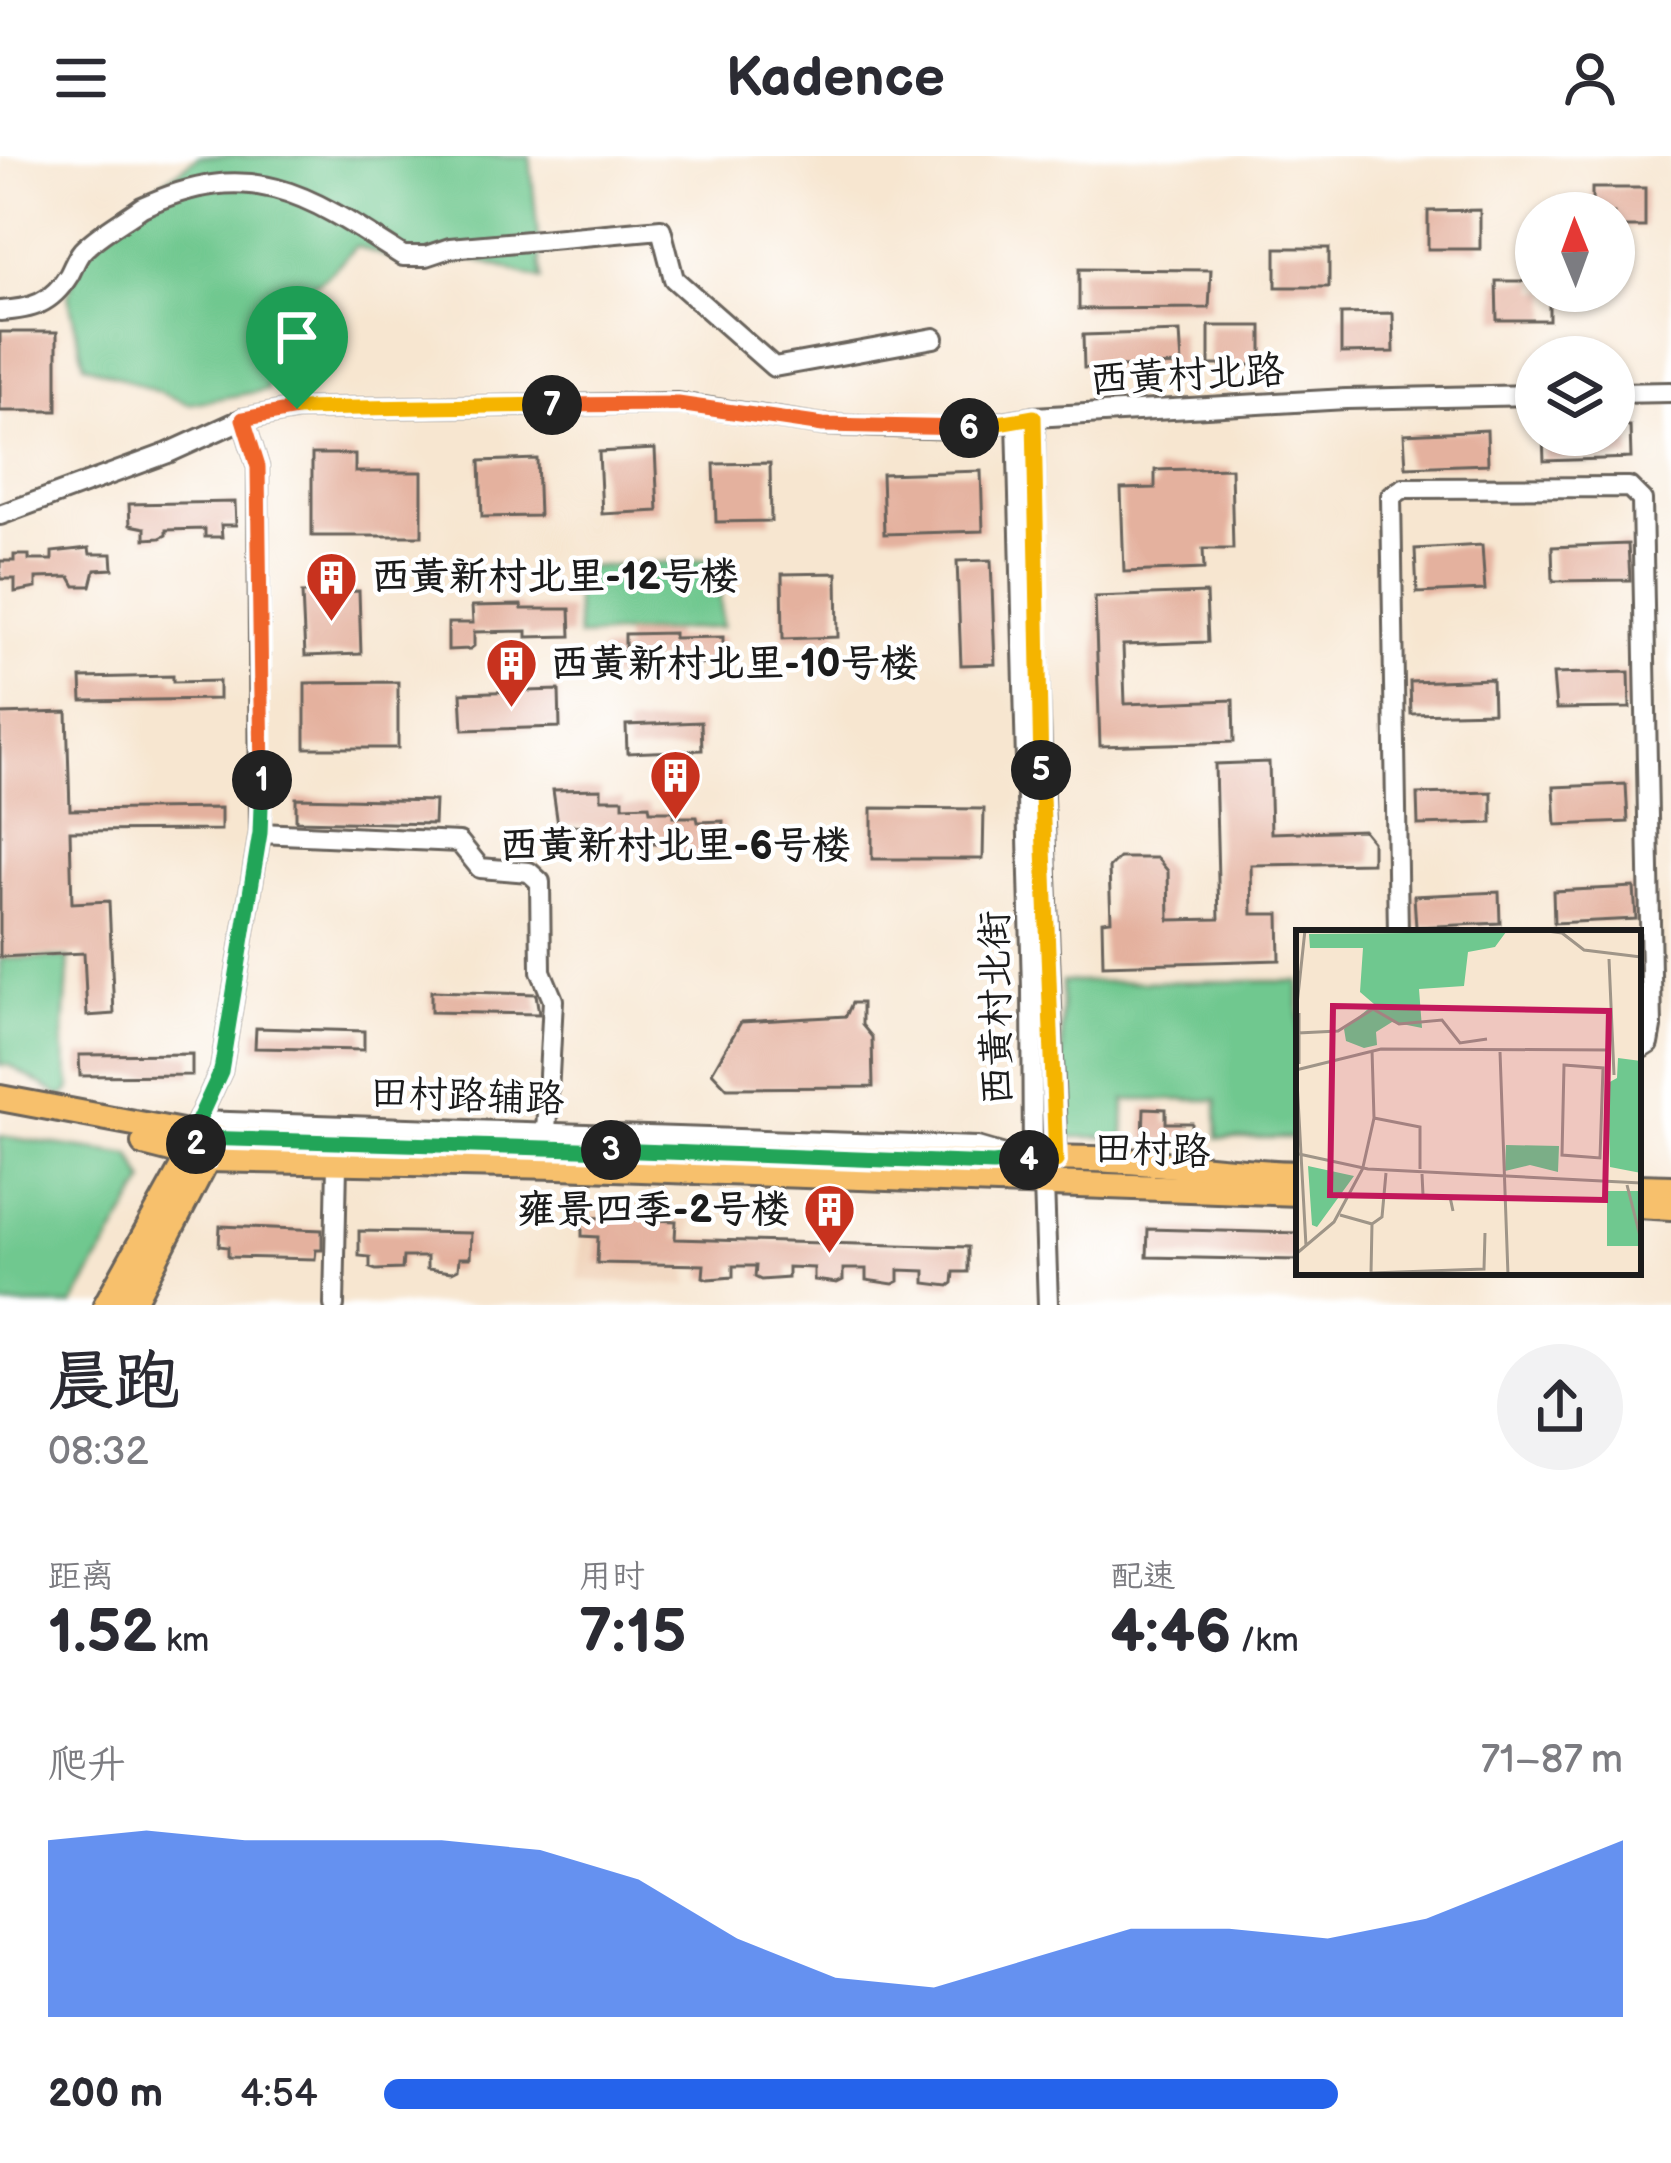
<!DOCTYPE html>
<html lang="zh">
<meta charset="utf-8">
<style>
:root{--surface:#fff;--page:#f2f2f3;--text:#2b2b33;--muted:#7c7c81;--accent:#2563eb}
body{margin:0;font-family:"Balsamiq Sans","LXGW WenKai TC",sans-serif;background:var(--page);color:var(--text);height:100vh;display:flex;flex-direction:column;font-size:45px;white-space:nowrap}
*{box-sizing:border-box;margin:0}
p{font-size:39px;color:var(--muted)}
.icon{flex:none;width:66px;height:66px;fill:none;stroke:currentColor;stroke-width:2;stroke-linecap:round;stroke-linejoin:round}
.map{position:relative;height:1149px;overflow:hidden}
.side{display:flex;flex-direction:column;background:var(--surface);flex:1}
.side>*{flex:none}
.needle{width:78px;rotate:359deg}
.fabs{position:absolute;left:1515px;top:36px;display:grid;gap:24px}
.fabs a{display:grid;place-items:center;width:120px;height:120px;border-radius:50%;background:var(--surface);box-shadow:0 3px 9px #0004;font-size:60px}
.pin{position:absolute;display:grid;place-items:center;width:102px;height:102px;color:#fff;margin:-123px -51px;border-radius:50% 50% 50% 0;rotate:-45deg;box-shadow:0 0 12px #0007}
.pin .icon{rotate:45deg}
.km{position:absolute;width:60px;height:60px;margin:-30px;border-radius:50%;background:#222;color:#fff;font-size:33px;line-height:60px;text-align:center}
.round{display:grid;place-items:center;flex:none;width:126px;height:126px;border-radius:63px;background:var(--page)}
.headline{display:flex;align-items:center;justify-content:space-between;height:204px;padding:0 48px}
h1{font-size:66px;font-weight:700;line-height:90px}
.stats{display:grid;grid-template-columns:repeat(3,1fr);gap:18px;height:204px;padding:12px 48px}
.stats div{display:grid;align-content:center}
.stats b{font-size:60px;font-weight:700}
.stats small{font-size:33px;font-weight:400}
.stats p{font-size:33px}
.chart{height:336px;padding:24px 48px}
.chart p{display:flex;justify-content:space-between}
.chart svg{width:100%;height:216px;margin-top:12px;fill:var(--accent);opacity:.7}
ul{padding:0 48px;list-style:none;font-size:39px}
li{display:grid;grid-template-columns:192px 144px 1fr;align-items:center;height:90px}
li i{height:30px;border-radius:15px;background:var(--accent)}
header{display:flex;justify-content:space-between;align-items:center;height:156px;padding:0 48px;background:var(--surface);font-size:54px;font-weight:700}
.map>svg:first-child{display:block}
.built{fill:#f1d5bd}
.green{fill:#6fc88f;stroke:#467256;stroke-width:3}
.building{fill:#e4b19e}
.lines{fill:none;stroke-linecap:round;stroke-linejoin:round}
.minor-casing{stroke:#69635b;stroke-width:24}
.major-casing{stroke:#69635b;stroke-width:30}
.minor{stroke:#fff;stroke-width:18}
.major{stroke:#f7c06c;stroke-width:24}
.split-1-casing{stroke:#fff;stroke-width:24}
.split-2-casing{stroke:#fff;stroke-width:24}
.split-3-casing{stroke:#fff;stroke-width:24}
.split-4-casing{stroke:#fff;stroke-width:24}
.split-5-casing{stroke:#fff;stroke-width:24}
.split-6-casing{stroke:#fff;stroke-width:24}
.split-7-casing{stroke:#fff;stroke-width:24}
.split-8-casing{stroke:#fff;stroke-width:24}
.split-1{stroke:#f0652b;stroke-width:15}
.split-2{stroke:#22a559;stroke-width:15}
.split-3{stroke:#22a559;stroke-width:15}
.split-4{stroke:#22a559;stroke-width:15}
.split-5{stroke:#f5b400;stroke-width:15}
.split-6{stroke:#f5b400;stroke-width:15}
.split-7{stroke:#f0652b;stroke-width:15}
.split-8{stroke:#f5b400;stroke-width:15}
.labels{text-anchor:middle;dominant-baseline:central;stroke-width:9;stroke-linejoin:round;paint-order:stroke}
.street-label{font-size:39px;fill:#1c1c1c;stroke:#fff}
.poi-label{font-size:39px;font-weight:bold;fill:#1c1c1c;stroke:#fff;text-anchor:start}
.inset-road{fill:none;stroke:#9f9588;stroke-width:3}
.view{fill:#c2185b;fill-opacity:0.15;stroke:#c2185b;stroke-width:6}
.inset-edge{fill:none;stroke:#1c1c1c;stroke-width:6}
</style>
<header><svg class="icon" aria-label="menu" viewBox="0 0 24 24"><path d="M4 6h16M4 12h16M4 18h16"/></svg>Kadence<svg class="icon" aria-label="person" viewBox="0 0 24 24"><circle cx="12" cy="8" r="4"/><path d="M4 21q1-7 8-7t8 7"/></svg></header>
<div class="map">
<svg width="1671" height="1149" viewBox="0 0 1671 1149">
<rect width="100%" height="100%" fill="#fff"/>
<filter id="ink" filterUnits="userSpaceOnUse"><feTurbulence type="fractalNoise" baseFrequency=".00833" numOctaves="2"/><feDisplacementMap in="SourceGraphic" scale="24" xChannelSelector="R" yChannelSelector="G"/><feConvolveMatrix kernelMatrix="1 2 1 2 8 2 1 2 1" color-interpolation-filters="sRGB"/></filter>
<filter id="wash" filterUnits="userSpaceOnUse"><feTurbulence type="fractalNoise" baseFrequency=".004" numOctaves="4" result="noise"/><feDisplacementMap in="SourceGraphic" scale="48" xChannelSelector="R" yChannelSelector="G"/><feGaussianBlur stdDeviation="2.7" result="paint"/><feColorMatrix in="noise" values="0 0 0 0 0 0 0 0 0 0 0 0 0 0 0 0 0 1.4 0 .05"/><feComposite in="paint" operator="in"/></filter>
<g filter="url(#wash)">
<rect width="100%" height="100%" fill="#f7e6d0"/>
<polygon class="built" points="582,1048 692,1054 688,1130 578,1124"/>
<g class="green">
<path d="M199,0h331l12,124 -67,-21 -57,9 -62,-22c-14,14 -27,31 -45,40 -20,9 -35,9 -53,24l12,51 -3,29 -78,14 -105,-40 -16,-69 19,-58z"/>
<polygon points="718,403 722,471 578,481 573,412"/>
<polygon points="69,802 63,889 71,932 62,941 9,909 0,909 0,803"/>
<polygon points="1299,825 1299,982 1218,982 1217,944 1125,944 1124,981 1062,981 1062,826"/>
<polygon points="0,980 131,999 145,1026 73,1149 0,1149"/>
</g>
<g id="blocks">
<g class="building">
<polygon points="1592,32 1645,32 1645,71 1614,71 1614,57 1592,57"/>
<polygon points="1480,54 1480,93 1428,93 1428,55"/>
<rect x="1276" y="92" width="53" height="39"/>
<polygon points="1079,113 1211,114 1209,152 1079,153"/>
<polygon points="1496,125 1536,125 1536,135 1549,135 1549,164 1497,164"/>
<polygon points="1393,157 1394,196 1341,197 1341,158"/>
<rect x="1209" y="170" width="53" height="39"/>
<rect x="0" y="176" width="57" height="79"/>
<polygon points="1180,176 1182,209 1084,212 1083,179"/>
<polygon points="1614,270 1630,270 1631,302 1544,305 1543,279 1614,279"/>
<polygon points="1487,274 1488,308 1406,311 1404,278"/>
<polygon points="655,293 658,355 602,358 599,296"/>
<polygon points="312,298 355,298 355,316 422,316 422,380 312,380"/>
<polygon points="537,303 539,360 482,361 480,305"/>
<polygon points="770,307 771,365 716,366 714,308"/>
<polygon points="1231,312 1233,393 1203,393 1204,413 1124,416 1121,333 1155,332 1155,314"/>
<polygon points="981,315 983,375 884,378 882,318"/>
<polygon points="235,346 236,369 221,369 222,381 205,381 205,373 166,374 166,379 160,382 145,383 145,372 130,369 129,348"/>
<polygon points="1628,388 1630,424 1553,425 1552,391"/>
<polygon points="1482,389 1485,434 1417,437 1415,393"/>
<polygon points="89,392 90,398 112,398 113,413 95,414 91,430 75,430 70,421 36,422 36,432 15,436 15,423 0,423 0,405 14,405 14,399 29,399 29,404 52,404 52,396"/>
<polygon points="991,404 995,508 961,509 957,405"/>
<polygon points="837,417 838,481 783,483 782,418"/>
<polygon points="359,435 361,498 305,500 302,437"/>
<polygon points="1206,437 1208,486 1123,489 1125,548 1233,544 1234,586 1100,590 1095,441"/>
<polygon points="521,449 522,453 570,453 571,480 527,481 527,475 474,476 474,490 470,493 448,494 448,467 473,467 472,450"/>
<polygon points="674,477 674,482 723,481 723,508 680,509 679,503 627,505 627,518 623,521 601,522 600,495 625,495 625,478"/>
<polygon points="1629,516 1630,552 1556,553 1553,518"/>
<polygon points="173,520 173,526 219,525 219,543 82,545 81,522"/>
<polygon points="1492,523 1493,556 1411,558 1410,526"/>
<polygon points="398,526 398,592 305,592 305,527"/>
<polygon points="559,534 560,571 463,574 461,537"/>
<polygon points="67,556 70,654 221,652 221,674 70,675 72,747 109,745 114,858 87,860 84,797 0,801 0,558"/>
<polygon points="701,566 702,594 627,597 626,569"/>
<polygon points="1269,606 1271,677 1363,674 1372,685 1372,707 1251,709 1252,758 1279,758 1280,804 1103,809 1102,765 1111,764 1109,712 1119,702 1157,702 1168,715 1169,764 1219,763 1215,608"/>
<polygon points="1626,628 1628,666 1556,669 1554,631"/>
<polygon points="601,633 601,643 623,643 623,650 649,649 650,655 674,655 674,661 697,661 698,666 723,665 723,699 679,699 679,688 654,688 654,682 606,677 606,670 558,669 553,634"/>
<polygon points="1492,636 1492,667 1418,669 1417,638"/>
<polygon points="296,642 435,645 434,668 296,665"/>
<polygon points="872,652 984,653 983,703 872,703"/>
<polygon points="1634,731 1636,763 1554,767 1553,735"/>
<polygon points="1499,736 1500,767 1416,771 1414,740"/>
<polygon points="431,835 536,838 539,858 431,856"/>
<polygon points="852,847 862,847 862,869 872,881 873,931 727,932 712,916 741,866 846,860"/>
<polygon points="256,872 364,875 364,894 255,892"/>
<polygon points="192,898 192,919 80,920 79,899"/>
<polygon points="1144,952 1166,953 1166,967 1192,967 1192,985 1143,984"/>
<polygon points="582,1061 676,1065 675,1083 968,1091 968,1116 954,1116 953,1127 949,1130 925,1127 925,1115 899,1114 899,1125 893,1128 866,1124 866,1113 843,1113 843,1124 837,1127 814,1124 814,1112 788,1111 788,1122 761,1124 755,1121 756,1110 733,1110 733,1121 708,1123 703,1121 704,1109 597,1107 598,1081 582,1080"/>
<polygon points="220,1070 322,1074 322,1094 316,1094 315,1103 228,1101 228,1091 219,1090"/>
<polygon points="1148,1073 1299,1077 1299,1104 1147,1101"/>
<polygon points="359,1075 471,1077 470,1102 459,1102 458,1113 452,1116 427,1113 427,1101 403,1101 402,1113 376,1114 370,1112 370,1101 359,1100"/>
</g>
</g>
</g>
<g filter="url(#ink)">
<use href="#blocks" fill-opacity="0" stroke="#69635b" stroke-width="3"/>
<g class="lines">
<defs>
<g id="minor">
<path d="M0,155c32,-2 51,-7 69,-36 4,-7 7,-17 13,-24 16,-17 41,-30 60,-44 110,-51 165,-13 261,49h23l24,-8 211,-19 13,50 100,88 160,-29"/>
<polyline points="1614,237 1671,236"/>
<polyline points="1034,261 1035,434 1056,980 1052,1013"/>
<polyline points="1017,264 1032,833 1033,1004 1044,1027 1048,1149"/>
<polyline points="0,359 168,297 243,263 297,253 678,247 823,269 962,273 1034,261 1346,243 1536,239"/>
<polyline points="260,677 459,686 480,712 529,716 540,726 541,815 553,844 546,976"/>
<polyline points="1398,777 1391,340 1404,332 1629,331 1642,344 1652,871 1649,888 1638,895"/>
<polyline points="198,965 977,991 1015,1002"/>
<polyline points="199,977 198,965 221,915 260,677 258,311 243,263"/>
<polyline points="334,1149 337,1008"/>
</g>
<g id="major">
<path d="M0,942l225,42 768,24c99,-16 207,8 306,10"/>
<polyline points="144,987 207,1003 559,1010 1299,1037"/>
<polyline points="1638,1031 1671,1032"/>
<polyline points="1638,1049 1671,1051"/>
<polyline points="106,1149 195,989"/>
<polyline points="131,1149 207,1003 202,990"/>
</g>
</defs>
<use href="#minor" class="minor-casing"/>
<use href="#major" class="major-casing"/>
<use href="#minor" class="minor"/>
<use href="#major" class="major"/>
</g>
</g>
<g class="lines" filter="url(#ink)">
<defs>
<polyline id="split-1" points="262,624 258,311 243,263 297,253"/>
<polyline id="split-2" points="196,988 190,998 207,1003 198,965 221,915 260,677 262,624"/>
<polyline id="split-3" points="196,988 199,982 611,994"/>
<polyline id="split-4" points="611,994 993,1008 1029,1004"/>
<polyline id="split-5" points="1029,1004 1056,1005 1041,614"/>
<polyline id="split-6" points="969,272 1034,261 1041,614"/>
<polyline id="split-7" points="552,249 678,248 823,269 969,272"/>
<polyline id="split-8" points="297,253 552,249"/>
</defs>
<use href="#split-1" class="split-1-casing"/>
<use href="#split-2" class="split-2-casing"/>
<use href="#split-3" class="split-3-casing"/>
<use href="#split-4" class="split-4-casing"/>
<use href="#split-5" class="split-5-casing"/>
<use href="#split-6" class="split-6-casing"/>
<use href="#split-7" class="split-7-casing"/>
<use href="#split-8" class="split-8-casing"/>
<use href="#split-1" class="split-1"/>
<use href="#split-2" class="split-2"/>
<use href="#split-3" class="split-3"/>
<use href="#split-4" class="split-4"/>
<use href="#split-5" class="split-5"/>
<use href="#split-6" class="split-6"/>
<use href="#split-7" class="split-7"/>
<use href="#split-8" class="split-8"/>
</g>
<defs>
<symbol id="building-pin" viewBox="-11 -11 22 30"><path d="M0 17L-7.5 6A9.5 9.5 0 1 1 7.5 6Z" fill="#c8321e" stroke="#fff"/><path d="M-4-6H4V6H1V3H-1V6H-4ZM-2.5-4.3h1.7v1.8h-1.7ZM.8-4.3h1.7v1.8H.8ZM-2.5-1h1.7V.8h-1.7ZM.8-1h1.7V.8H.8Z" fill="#fff"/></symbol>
</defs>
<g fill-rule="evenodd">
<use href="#building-pin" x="302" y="392" width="59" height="81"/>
<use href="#building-pin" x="482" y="478" width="59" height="81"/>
<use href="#building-pin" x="646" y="590" width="59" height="81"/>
<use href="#building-pin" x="800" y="1024" width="59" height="81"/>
</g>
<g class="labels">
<g class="street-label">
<text transform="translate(1187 220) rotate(-3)">西黄村北路</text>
<text transform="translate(997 852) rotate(-91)">西黄村北街</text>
<text transform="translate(467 941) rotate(2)">田村路辅路</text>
<text transform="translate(1152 995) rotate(2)">田村路</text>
</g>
<g class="poi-label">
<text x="371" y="421">西黄新村北里-12号楼</text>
<text x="550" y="508">西黄新村北里-10号楼</text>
<text x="675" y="690" text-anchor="middle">西黄新村北里-6号楼</text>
<text x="790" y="1054" text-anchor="end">雍景四季-2号楼</text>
</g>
</g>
<g transform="translate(1296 774)">
<rect width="345" height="345" fill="#f7e6d0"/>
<path d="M210,2l-11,15 -27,5 -4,34 -45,3 3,39 -30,-6 -16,10 1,13 -13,3 -18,-7 -2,-12 30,-25 -14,-12 3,-44h-53l-1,-14zM322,128l23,3v112l-31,-6 -2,-84 9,-5zM210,215l53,1 -1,26 -28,-7 -25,6zM12,236l46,10 -37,51 -5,-2zM311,261h34v55h-34z" fill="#6fc88f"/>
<path class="inset-road" d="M54,0h80M244,0l22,3 22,17 57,7M313,29l5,116M0,84l9,-84M2,103l40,-2 35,-22 26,15 43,-4 18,23 27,-4M204,122l8,223M0,132l10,184M3,134v-51M268,135l39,3 -3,90 -38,-3zM0,140l85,-21 229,1M78,188l46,9v42M3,224l69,15 273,14M67,237l11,-49 -2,-68M126,244l1,21 27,2 3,14M331,255l14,55M44,285l32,9 -1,49 113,-4 1,-36M76,294l10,-7 4,-44M0,324l38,-32 29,-54"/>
<path class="view" d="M37,76l276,5 -4,189 -275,-5z"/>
<rect width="345" height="345" class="inset-edge"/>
</g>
</svg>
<div class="fabs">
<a><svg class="needle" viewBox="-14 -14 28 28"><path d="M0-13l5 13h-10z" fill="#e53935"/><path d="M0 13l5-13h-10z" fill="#7c7c81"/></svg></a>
<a><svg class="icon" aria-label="layers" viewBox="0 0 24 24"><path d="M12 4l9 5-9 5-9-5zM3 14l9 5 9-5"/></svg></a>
</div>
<div class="pin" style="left:297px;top:253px;background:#1e9e55"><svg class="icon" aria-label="arrive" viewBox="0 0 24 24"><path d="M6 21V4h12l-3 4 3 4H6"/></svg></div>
<b class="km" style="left:262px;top:624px">1</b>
<b class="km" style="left:196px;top:988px">2</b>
<b class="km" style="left:611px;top:994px">3</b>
<b class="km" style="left:1029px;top:1004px">4</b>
<b class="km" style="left:1041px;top:614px">5</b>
<b class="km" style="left:969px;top:272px">6</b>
<b class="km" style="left:552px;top:249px">7</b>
</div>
<section class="side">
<div class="headline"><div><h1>晨跑</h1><p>08:32</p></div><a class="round"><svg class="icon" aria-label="share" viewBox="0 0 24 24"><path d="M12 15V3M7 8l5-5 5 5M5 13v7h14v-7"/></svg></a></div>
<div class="stats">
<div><p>距离</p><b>1.52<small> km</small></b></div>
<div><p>用时</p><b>7:15</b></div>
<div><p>配速</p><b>4:46<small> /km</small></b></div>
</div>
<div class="chart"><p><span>爬升</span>71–87 m</p>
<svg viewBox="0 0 160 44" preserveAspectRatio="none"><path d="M0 44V8L10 6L20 8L30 8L40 8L50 10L60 16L70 28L80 36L90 38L100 32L110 26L120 26L130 28L140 24L150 16L160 8V44z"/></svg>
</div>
<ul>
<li><b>200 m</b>4:54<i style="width:77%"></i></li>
</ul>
</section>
